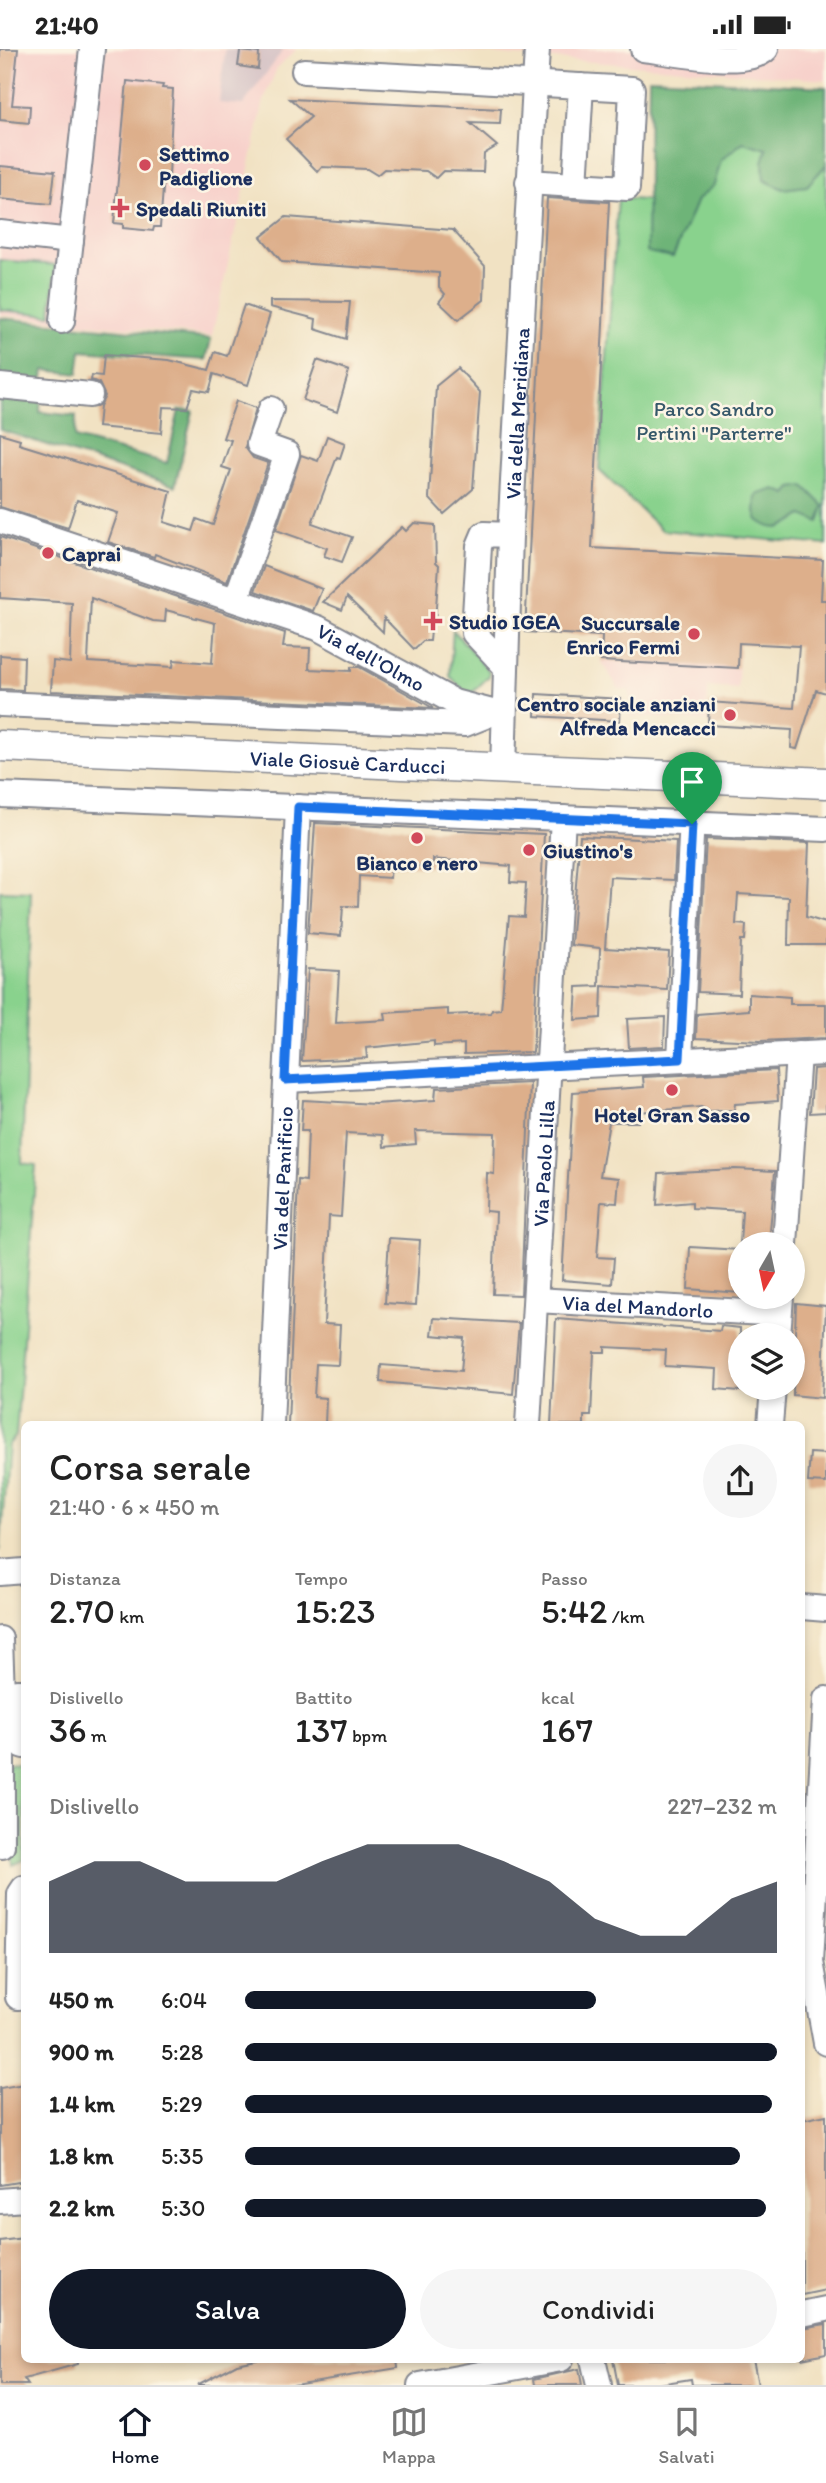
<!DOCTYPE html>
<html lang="it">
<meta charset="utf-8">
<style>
:root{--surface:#fff;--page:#f6f6f6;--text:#222;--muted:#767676;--line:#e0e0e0;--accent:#111827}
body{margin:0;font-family:Itim,sans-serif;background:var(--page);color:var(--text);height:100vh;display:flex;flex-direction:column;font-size:26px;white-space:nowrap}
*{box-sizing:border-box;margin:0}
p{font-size:23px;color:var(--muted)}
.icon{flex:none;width:38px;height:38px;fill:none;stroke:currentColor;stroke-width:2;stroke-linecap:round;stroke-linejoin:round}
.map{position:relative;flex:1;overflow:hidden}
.details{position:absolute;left:21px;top:1372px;width:784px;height:942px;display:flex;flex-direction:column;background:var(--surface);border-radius:10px;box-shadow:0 4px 10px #0003}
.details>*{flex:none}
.needle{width:46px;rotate:189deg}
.fabs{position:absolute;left:728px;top:1183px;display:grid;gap:14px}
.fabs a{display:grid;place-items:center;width:77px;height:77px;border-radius:50%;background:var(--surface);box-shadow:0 4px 10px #0003;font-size:35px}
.pin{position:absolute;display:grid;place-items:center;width:60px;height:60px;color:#fff;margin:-72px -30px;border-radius:50% 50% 50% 0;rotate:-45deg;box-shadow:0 0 7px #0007}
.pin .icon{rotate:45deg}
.round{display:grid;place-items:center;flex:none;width:74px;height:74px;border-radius:37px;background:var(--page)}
.headline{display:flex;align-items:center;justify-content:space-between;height:119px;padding:0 28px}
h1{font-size:38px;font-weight:600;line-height:52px}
.figures{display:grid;grid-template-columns:repeat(3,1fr);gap:10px;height:119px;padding:7px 28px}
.figures div{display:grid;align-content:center}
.figures b{font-size:35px;font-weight:600}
.figures small{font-size:19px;font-weight:400}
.figures p{font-size:19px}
.chart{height:196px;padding:14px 28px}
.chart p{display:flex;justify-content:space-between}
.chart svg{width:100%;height:126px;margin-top:7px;fill:var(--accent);opacity:.7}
.primary-button{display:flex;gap:14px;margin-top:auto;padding:14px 28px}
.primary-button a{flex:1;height:80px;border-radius:42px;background:var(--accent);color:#fff;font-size:28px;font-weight:600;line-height:80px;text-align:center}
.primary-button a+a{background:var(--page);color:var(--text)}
ul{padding:0 28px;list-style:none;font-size:23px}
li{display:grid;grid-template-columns:112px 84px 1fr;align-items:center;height:52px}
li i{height:18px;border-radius:9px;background:var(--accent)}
.status{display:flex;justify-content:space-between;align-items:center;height:49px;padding:0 35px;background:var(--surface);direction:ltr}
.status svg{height:19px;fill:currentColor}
.dock{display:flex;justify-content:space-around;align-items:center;height:98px;border-top:2px solid var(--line);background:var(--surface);font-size:19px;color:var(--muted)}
.dock a{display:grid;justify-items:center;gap:4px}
.dock .on{color:var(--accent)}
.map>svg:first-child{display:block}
.built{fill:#f7d0ca}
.industrial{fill:#d2bec2}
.green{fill:#89d28d;stroke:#528076;stroke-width:2}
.forest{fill:#6eb478;stroke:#44726b;stroke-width:2}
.building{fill:#ddaf8b;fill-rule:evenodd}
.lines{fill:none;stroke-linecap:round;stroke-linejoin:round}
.minor-casing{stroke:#868890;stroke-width:28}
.major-casing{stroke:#868890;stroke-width:33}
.minor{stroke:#fff;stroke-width:24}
.major{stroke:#fff;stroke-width:30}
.route-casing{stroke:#fff;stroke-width:14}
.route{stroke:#1a73e8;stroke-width:9}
.poi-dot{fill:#d1495b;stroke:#fcf5e5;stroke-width:2.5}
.labels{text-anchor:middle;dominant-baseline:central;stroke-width:5;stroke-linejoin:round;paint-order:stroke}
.poi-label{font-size:21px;font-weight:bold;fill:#1b2f5e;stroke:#fcf5e5;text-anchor:start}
.park-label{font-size:21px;fill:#36586a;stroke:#fcf5e5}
.street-label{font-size:21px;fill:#1b2f5e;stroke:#fcf5e5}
</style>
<div class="status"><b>21:40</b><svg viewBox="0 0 49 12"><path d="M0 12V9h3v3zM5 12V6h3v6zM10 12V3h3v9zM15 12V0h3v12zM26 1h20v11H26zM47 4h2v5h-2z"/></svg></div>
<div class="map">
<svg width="826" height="2336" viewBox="0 0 826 2336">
<rect width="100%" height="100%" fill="#fcf5e5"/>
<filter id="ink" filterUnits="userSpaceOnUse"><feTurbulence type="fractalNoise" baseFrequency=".0143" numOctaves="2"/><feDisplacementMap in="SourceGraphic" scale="14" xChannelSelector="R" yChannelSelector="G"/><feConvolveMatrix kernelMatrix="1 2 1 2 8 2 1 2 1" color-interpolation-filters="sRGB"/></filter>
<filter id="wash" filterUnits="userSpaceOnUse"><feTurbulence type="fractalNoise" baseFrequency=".00686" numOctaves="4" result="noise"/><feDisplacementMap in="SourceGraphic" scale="28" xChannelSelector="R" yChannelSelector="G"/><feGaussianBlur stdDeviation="1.57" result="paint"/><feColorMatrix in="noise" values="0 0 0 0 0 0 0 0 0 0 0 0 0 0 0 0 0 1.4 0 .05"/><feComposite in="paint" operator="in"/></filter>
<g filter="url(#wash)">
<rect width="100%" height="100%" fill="#f1e2c3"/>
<g class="built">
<polygon points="0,0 297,0 277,19 264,51 212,287 0,266"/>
<polygon points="431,0 826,0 826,31 529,8"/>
<polygon points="529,496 823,511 818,598 739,594 738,640 708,638 707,672 629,667 630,642 619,640 601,612 602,587 525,583"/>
</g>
<polygon class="industrial" points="225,0 284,0 243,56 219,54"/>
<g class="green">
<polygon points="667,33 826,45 826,496 662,481 599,421 618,149 657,152"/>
<polygon points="0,211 56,216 51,266 0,261"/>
<polygon points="453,581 489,622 489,627 469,647 450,627"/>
<polygon points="0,842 31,843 22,1114 36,1116 16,1387 8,1396 0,1502"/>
<polygon points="8,1714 24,1716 24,1811 13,1816"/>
</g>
<g class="forest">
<polygon points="649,29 826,38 826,116 807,137 783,140 764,131 763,113 767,100 743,93 721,111 714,136 697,151 673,208 647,203"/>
<polygon points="0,269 211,290 206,311 81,302 78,325 44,321 42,337 0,333"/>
<polygon points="0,344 41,348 40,363 76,367 75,389 167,414 179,361 193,362 175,437 0,381"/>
<path d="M804,437l20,20 -5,16 -16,-7c-17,9 -24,21 -45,5l-3,-8 1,-17 19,-6 12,5 5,-6z"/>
</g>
<g id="blocks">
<g class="building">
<polygon points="0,0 18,0 12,56 30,57 29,74 0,71"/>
<polygon points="240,2 259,4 258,20 238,17"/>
<polygon points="127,32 163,36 162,39 173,40 169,127 164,127 160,178 154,178 153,182 123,179 123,175 114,174"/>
<polygon points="290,50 501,60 500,75 470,74 497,97 484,105 483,123 443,122 436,129 426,122 384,120 377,126 367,120 322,118 318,123 286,90 311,68"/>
<polygon points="0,117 55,122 51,155 0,150"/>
<polygon points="547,149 609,153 592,499 823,511 821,551 826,551 826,644 816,641 797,700 791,699 792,681 708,676 709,653 794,659 799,597 739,594 738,619 601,612 602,587 525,583"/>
<polygon points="286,168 453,181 485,217 484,251 458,271 439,253 445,245 439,238 439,224 282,213 261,188"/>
<polygon points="270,252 350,253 346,290 315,280 316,270 270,258"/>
<polygon points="244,256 270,265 248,336 214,325 209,343 193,340 187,359 163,358 161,384 98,378 100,357 105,347 99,334 91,331 92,326 102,327 104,306 169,311 209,321 215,303 227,307"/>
<polygon points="317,311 349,322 337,363 303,351"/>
<polygon points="458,319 480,343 473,440 444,465 429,449 436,337"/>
<polygon points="236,352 256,359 245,398 253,409 268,414 227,533 155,505 154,508 108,493 118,464 77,451 68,479 0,458 0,384 20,390 19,395 171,442 164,473 193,482 197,470 213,476 231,421 222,418 231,391 223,389"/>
<polygon points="327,387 345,394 340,409 337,408 312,474 352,488 342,513 324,507 327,499 276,481 301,406 318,412"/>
<polygon points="414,474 435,476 436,513 439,516 435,572 432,571 430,592 423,592 414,600 384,569 383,583 347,548 342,561 323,553 402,478 406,482"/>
<path d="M0,488l285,96 -2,14 27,1 -1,21 42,2v-4h8l74,41 -382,-17 2,-30 17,2 2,-60 -72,-5zM91,549l62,23 12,1 1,-12 49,13 -3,40 -38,-3 -1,7 -85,-5z"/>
<polygon points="264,517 322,540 313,562 255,542"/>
<polygon points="0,606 24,608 23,641 0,640"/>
<polygon points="536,645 621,650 620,672 535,667"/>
<polygon points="315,774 544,785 533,1003 464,1005 464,995 434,997 434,992 366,999 367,1009 302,1012 308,920 339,922 336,974 386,971 385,964 448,960 448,966 491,964 492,961 501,960 509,867 524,868 526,834 510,833 511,817 433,810 433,818 391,816 390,829 359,827 358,858 343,857 341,887 308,884"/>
<polygon points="580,787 676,792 674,831 610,828 605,899 669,903 667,941 602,937 601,969 575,971 577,938 599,937 600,899 571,896"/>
<polygon points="706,790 809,794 806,868 826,874 826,896 788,896 789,848 738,845 736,875 746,876 745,891 741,891 739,945 698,943"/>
<polygon points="749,945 790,948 790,955 826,955 826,989 760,992 696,989 697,965 749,961"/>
<polygon points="665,968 664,997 629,999 627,970"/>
<polygon points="826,1019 826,1063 810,1064 813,1020"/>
<polygon points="776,1021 778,1052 735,1055 734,1061 710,1062 701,1058 638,1063 638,1073 609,1073 600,1127 619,1129 617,1154 601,1153 597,1208 614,1209 612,1235 562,1231 573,1043 644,1038 643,1028"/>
<polygon points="530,1034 521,1246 493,1245 496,1163 486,1162 487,1124 494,1125 495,1084 415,1082 416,1095 384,1098 383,1086 346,1084 341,1168 329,1167 324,1275 340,1276 338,1316 316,1315 314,1348 326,1349 325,1376 288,1376 298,1131 306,1132 308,1082 301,1082 303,1051 375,1055 435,1051 436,1039"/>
<polygon points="735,1120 775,1122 769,1195 740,1195 742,1162 692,1159 692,1153 657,1156 659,1124"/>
<polygon points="389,1189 420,1191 416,1256 385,1254"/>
<polygon points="690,1198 740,1201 740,1244 688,1240"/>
<polygon points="796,1254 826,1257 822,1349 793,1346"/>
<polygon points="434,1269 519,1274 513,1345 380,1333 381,1316 461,1322 464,1289 432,1286"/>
<polygon points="556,1270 720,1282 721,1277 740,1279 740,1342 716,1340 717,1320 665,1317 666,1301 605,1298 605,1303 594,1303 591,1367 584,1367 584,1376 551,1376"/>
<polygon points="810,1404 826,1405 826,1434 808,1433"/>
<polygon points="24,2035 24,2132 0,2136 0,2039"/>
<polygon points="826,2066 826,2241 802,2246 802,2071"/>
<polygon points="24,2189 24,2310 78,2310 78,2315 24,2330 28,2336 0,2336 0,2192"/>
<polygon points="826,2275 826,2305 802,2310 802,2279"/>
<polygon points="261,2310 397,2310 398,2319 294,2336 197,2336 237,2315"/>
<polygon points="613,2310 753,2310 758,2336 692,2336 691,2330 653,2336 618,2336"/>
<polygon points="579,2320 582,2336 535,2336 534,2330"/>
</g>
</g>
</g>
<g filter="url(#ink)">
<use href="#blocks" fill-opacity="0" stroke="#868890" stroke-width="2"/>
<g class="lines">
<defs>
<g id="minor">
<path d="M643,0c29,3 104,20 123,0"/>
<path d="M304,22c109,6 219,11 328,18l-5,99 -52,-3 6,-99"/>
<polyline points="528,133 575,136"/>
<polyline points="0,184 71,192"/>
<polyline points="62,272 92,0"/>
<polyline points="0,337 90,346"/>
<path id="s1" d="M0,472l318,107 136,74 50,13"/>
<polyline points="236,551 287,405 259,395 271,360"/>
<polyline points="505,617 474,584 479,497 484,485 510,486"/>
<polyline points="0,655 465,675 490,665"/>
<path id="s2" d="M503,721l7,-235 27,-486"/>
<polyline points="0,746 826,780"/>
<polyline points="680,1010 694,728"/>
<polyline points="286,1031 826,1004"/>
<polyline points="785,1195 798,1005"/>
<path id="s3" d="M536,1251l243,14"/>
<polyline points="778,1286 781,1248"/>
<path id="s4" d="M271,1376l27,-618"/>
<path id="s5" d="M528,1376l35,-607"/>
<polyline points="770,1376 773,1339"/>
<polyline points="0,1524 24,1522"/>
<polyline points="802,1558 826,1560"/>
<polyline points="0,1590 2,1644 24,1643"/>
<polyline points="19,1643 21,1696 24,1697"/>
<polyline points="826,1650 811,1913 826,1994"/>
<polyline points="2,1797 2,1644"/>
<polyline points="18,1948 20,1845 24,1839"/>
<polyline points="0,2152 24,2150"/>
<polyline points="802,2265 826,2260"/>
<polyline points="593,2310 599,2336"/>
<polyline points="420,2336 561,2310"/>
</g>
<g id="major">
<path id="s6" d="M0,697l826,37"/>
</g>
</defs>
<use href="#minor" class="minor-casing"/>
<use href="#major" class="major-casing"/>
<use href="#minor" class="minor"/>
<use href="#major" class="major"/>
</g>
</g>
<g class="lines" filter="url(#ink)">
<defs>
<polygon id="route" points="298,758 692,775 680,1010 285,1031"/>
</defs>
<use href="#route" class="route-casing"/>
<use href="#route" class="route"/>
</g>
<g class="poi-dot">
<circle cx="145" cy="116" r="7"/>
<path d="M116.5 148.5h7v7h7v7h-7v7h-7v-7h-7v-7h7z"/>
<circle cx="48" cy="504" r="7"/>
<path d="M429.5 561.5h7v7h7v7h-7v7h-7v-7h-7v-7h7z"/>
<circle cx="694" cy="585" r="7"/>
<circle cx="730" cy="666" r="7"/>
<circle cx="417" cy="789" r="7"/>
<circle cx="529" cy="801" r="7"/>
<circle cx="672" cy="1041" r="7"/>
</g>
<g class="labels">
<g class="poi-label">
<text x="159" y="104">Settimo<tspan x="159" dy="24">Padiglione</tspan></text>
<text x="136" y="159">Spedali Riuniti</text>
<text x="62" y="504">Caprai</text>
<text x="449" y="572">Studio IGEA</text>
<text x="680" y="573" text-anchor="end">Succursale<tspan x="680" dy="24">Enrico Fermi</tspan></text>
<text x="716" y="654" text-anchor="end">Centro sociale anziani<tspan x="716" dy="24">Alfreda Mencacci</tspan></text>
<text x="543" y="801">Giustino's</text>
<text x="417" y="813" text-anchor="middle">Bianco e nero</text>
<text x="672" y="1065" text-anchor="middle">Hotel Gran Sasso</text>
</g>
<g class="park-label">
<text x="714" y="359">Parco Sandro<tspan x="714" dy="24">Pertini "Parterre"</tspan></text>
</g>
<g class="street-label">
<text stroke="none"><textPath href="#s2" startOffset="357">Via della Meridiana</textPath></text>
<text stroke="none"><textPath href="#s1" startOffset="396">Via dell'Olmo</textPath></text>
<text stroke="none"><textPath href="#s6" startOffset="348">Viale Giosuè Carducci</textPath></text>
<text stroke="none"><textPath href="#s5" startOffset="262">Via Paolo Lilla</textPath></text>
<text stroke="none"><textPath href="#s4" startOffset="247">Via del Panificio</textPath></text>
<text stroke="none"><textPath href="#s3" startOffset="102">Via del Mandorlo</textPath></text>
</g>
</g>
</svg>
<div class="fabs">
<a><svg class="needle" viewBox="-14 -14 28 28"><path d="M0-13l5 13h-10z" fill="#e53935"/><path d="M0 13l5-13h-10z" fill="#767676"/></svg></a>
<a><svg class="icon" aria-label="layers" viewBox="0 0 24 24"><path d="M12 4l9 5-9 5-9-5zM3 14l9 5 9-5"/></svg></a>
</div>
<div class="pin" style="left:692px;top:775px;background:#1e9e55"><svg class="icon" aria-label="arrive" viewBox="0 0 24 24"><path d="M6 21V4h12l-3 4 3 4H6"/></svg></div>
<section class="details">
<div class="headline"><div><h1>Corsa serale</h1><p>21:40 · 6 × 450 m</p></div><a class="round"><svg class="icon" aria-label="share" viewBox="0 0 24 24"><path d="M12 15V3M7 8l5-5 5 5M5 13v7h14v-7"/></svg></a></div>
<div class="figures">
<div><p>Distanza</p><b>2.70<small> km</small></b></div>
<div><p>Tempo</p><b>15:23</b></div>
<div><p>Passo</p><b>5:42<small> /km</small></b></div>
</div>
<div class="figures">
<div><p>Dislivello</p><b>36<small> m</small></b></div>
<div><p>Battito</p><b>137<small> bpm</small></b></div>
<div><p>kcal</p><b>167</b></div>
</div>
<div class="chart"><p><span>Dislivello</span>227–232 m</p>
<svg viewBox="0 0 160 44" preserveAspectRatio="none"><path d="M0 44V19L10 12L20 12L30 19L40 19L50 19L60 12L70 6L80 6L90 6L100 12L110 19L120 32L130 38L140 38L150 25L160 19V44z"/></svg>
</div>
<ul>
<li><b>450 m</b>6:04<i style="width:66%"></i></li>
<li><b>900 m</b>5:28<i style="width:100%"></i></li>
<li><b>1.4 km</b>5:29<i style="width:99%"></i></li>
<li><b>1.8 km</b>5:35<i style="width:93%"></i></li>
<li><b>2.2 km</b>5:30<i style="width:98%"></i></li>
</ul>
<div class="primary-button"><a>Salva</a><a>Condividi</a></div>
</section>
</div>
<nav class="dock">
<a class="on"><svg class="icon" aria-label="home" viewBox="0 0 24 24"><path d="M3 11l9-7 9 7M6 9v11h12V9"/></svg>Home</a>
<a><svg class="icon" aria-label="map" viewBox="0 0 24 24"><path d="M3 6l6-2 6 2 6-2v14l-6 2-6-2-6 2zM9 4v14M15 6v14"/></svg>Mappa</a>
<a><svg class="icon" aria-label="saved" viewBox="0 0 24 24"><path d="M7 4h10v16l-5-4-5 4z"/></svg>Salvati</a>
</nav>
